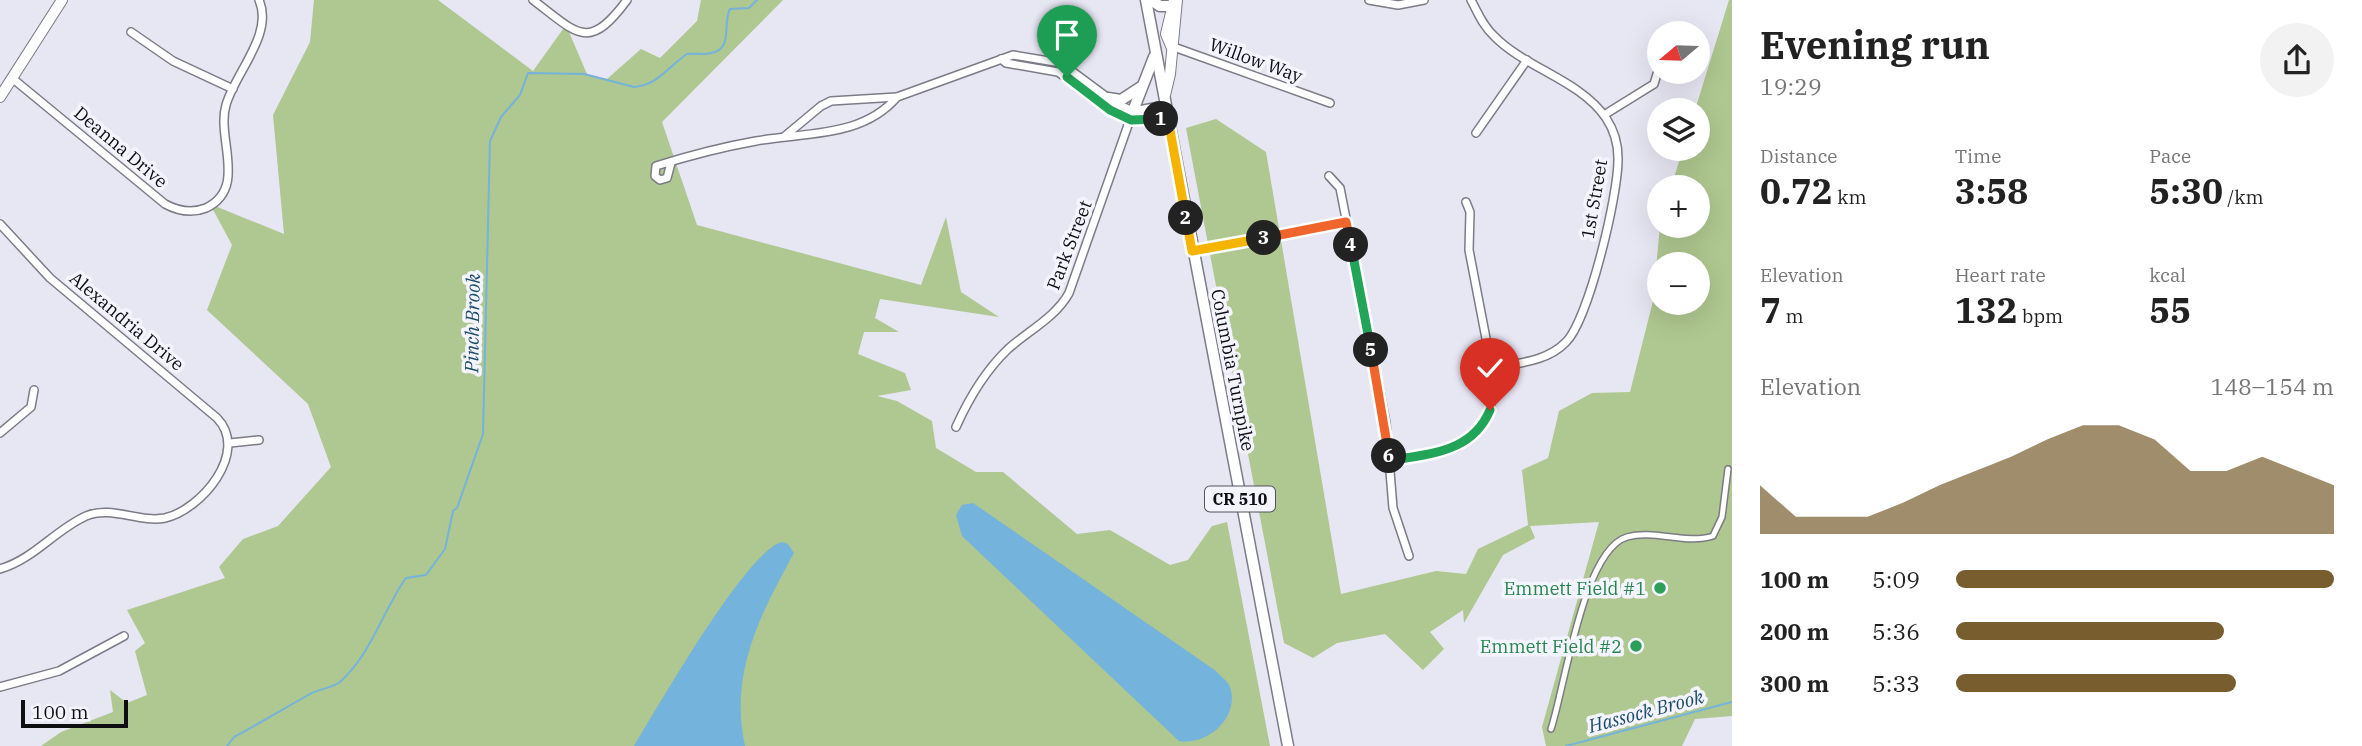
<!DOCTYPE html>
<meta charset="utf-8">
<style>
:root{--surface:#fff;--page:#f2f2f2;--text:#222;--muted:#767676;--accent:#785d2f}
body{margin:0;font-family:"IBM Plex Serif",serif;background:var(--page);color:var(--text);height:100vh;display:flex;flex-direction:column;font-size:26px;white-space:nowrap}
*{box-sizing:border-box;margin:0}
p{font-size:23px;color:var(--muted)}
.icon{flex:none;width:38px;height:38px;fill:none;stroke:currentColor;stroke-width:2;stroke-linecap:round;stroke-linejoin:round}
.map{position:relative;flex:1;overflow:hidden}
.sheet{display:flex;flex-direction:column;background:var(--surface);width:630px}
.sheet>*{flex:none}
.needle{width:46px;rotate:251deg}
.buttons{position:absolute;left:1647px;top:21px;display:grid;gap:14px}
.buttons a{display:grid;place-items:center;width:63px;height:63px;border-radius:50%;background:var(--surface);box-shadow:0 7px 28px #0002;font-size:35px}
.scale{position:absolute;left:21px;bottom:18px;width:107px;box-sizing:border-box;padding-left:7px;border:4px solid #0e0e12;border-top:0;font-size:19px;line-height:24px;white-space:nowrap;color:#0e0e12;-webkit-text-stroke:5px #f4f4fe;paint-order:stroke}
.pin{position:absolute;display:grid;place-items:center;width:60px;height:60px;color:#fff;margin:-72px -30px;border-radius:50% 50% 50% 0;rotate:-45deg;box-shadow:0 0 7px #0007}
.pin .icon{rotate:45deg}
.km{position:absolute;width:35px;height:35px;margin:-18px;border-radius:50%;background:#222;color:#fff;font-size:19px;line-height:35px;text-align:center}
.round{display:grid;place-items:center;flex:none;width:74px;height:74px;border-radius:37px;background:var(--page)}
.summary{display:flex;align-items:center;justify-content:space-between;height:119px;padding:0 28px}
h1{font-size:38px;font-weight:700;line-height:52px}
.metrics{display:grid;grid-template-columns:repeat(3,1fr);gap:10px;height:119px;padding:7px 28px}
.metrics div{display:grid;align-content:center}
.metrics b{font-size:35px;font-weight:700}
.metrics small{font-size:19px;font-weight:400}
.metrics p{font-size:19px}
.chart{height:196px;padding:14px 28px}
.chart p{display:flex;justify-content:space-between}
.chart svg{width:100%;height:126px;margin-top:7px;fill:var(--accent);opacity:.7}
ul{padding:0 28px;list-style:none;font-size:23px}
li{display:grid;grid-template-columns:112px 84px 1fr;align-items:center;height:52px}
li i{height:18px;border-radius:9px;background:var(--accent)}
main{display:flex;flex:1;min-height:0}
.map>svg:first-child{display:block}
.green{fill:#afc790;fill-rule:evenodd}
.water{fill:#74b3dc}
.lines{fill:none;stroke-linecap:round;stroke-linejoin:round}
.stream{stroke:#74b3dc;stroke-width:2}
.pedestrian-casing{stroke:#7c7b86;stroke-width:8}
.minor-casing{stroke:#7c7b86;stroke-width:10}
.secondary-casing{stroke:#7c7b86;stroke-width:12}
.primary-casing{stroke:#7c7b86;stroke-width:13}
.pedestrian{stroke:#fff;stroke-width:5}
.minor{stroke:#fff;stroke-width:7}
.secondary{stroke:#fff;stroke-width:10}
.primary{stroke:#fff;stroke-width:10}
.split-1-casing{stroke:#fff;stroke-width:14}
.split-2-casing{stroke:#fff;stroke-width:14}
.split-3-casing{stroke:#fff;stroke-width:14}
.split-4-casing{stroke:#fff;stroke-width:14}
.split-5-casing{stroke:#fff;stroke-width:14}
.split-6-casing{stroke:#fff;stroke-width:14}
.split-7-casing{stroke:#fff;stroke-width:14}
.split-1{stroke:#22a559;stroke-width:9}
.split-2{stroke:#f5b400;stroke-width:9}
.split-3{stroke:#f5b400;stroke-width:9}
.split-4{stroke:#f0652b;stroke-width:9}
.split-5{stroke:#22a559;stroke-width:9}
.split-6{stroke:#f0652b;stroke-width:9}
.split-7{stroke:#22a559;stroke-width:9}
.leisure-dot{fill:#2e9e5b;stroke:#f4f4fe;stroke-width:2.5}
.labels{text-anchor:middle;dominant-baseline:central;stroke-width:7;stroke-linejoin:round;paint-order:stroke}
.shield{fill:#f4f4fe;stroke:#535359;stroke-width:2}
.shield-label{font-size:16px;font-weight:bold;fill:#0e0e12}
.street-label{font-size:18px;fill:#0e0e12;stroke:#f4f4fe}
.leisure-label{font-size:18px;fill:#27864d;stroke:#f4f4fe;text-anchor:end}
.water-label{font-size:19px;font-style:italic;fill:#1b4b68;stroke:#f4f4fe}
</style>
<main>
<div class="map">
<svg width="1732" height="746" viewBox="0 0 1732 746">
<rect width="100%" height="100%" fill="#e7e6f3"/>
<g class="green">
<polygon points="314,0 438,0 533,71 566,25 587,74 607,79 641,49 660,58 697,21 701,0 783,0 662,122 697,225 921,285 946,217 961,292 999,317 880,299 875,318 899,332 864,332 858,354 905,373 911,390 877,396 897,401 932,421 936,448 976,472 1003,472 1077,534 1110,530 1170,565 1188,560 1212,526 1227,522 1270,746 41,746 61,732 113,712 110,690 127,703 147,695 135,651 145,643 127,610 225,578 219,567 243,539 278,526 331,467 308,404 207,310 232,245 210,204 284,234 273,115 310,42"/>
<path d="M1729,0h3v716l-37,3 -13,27h-136l-4,-19 57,-205 -69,4 5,12 -32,17 -39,68 -1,-13 -33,22 14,17 -21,21 -38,-36 -48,9 -24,15 -29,-15 -98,-515 30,-9 50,33 75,442 95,-23 30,3 12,-25 50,-24 -6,-55 26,-12 11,-47 33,-18 38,-1 23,-91 7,-75h38v-39h-27l12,-38h15l-3,-39zM1659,264h39v39h-39z"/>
</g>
<g class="water">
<path d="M973,503l243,168c4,5 12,10 14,16 10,29 -21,59 -51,54l-217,-205 -6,-21 6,-10z"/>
<path d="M782,542l6,2 6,9c-34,62 -65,120 -49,193h-111c23,-37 113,-196 148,-204z"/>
</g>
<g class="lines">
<g class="stream">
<path d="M227,746l7,-9c26,-14 51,-29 76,-43 9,-5 22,-6 30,-12 32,-29 43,-72 66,-104l20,-3 19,-26 8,-38 4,-3 26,-74 7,-293 11,-24 19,-22 8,-22 56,1 50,13c23,-1 36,-22 53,-33 8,-1 17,1 24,-1 23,-4 11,-30 19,-44l19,-1 8,-8"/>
<polyline points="1566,746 1732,702"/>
</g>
<defs>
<path id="pedestrian" d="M1551,729c14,-42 32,-179 76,-192 27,-8 59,8 86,-1l9,-19 6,-48"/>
<g id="minor">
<path d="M533,0c44,33 55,53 94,0"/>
<polyline points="1369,0 1398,5 1424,0"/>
<path d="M1471,0c7,13 12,26 23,36 31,32 86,44 112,82 8,12 12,26 12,40 1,34 -29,161 -52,184 -19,20 -49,21 -74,26"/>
<polyline points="131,32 173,61 233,89"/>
<polyline points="1171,46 1330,103"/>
<polyline points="1001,59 1006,63 1058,72 1110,110 1131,120 1168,119"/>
<path d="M12,78l153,126c13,7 26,10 41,4 42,-20 10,-70 20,-103 9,-32 48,-71 33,-105"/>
<polyline points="1604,115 1654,84 1657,74"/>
<polyline points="1476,133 1527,60"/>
<polyline points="785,136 821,106 831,101 897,97"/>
<path d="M671,163l-4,15 -7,2 -5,-4 1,-10c32,-10 66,-19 100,-25 49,-9 106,-3 141,-44l116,-42 48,8 54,40 18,8 32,-6"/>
<polyline points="1329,176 1340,188 1386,423 1393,508 1409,556"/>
<path d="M0,224l50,54 167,140c33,34 -16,92 -52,100 -26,5 -54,-13 -79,-2 -31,14 -52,43 -86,53"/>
<polyline points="1192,251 1346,222"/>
<path d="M956,427c13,-29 29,-56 52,-78 20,-18 48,-32 61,-56l64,-182"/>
<polyline points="0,433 31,407 34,390"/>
<polyline points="230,443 259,440"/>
<polyline points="1389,461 1457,447 1480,429 1490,410 1494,380 1469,250 1470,212 1466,202"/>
<polyline points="0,687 59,671 124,636"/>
</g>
<g id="secondary">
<polyline points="1171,46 1166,34 1174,0"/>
<polyline points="1165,95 1170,74 1177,0"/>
<polyline points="0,97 62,0"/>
</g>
<g id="primary">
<polyline points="1146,0 1288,746"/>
<polyline points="1151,0 1160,6 1171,6"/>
<polyline points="1108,98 1121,100 1141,87"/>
<polyline points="1133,111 1154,57"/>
</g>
</defs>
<use href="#pedestrian" class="pedestrian-casing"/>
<use href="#minor" class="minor-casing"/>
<use href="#secondary" class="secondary-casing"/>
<use href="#primary" class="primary-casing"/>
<use href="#pedestrian" class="pedestrian"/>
<use href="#minor" class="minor"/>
<use href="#secondary" class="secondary"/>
<use href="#primary" class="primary"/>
</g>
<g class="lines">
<defs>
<polyline id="split-1" points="1067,77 1110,110 1131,120 1161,119"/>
<polyline id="split-2" points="1161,119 1168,119 1186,218"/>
<polyline id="split-3" points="1186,218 1192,251 1264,238"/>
<polyline id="split-4" points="1264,238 1346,222 1351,245"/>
<polyline id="split-5" points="1351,245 1371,350"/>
<polyline id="split-6" points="1371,350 1389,456"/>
<path id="split-7" d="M1389,456v5c41,-8 83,-8 101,-51"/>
</defs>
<use href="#split-1" class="split-1-casing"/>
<use href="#split-2" class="split-2-casing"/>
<use href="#split-3" class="split-3-casing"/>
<use href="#split-4" class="split-4-casing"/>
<use href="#split-5" class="split-5-casing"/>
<use href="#split-6" class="split-6-casing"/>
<use href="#split-7" class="split-7-casing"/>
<use href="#split-1" class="split-1"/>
<use href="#split-2" class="split-2"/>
<use href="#split-3" class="split-3"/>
<use href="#split-4" class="split-4"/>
<use href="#split-5" class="split-5"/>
<use href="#split-6" class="split-6"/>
<use href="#split-7" class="split-7"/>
</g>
<g class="leisure-dot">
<circle cx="1660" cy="588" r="7"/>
<circle cx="1636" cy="646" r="7"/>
</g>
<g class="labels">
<rect class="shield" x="1205" y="486.5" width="70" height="25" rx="5"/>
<g class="shield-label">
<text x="1240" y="499">CR 510</text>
</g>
<g class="street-label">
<text transform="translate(1256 60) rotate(20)">Willow Way</text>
<text transform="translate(121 147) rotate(40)">Deanna Drive</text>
<text transform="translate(1594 199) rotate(-80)">1st Street</text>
<text transform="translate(1069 245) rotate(-69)">Park Street</text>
<text transform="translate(127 321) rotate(40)">Alexandria Drive</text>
<text transform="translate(1233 370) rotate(79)">Columbia Turnpike</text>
</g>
<g class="leisure-label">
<text x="1646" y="588">Emmett Field #1</text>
<text x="1622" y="646">Emmett Field #2</text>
</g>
<g class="water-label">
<text transform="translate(472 323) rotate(-89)">Pinch Brook</text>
<text transform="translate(1646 711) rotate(-15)">Hassock Brook</text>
</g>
</g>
</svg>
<div class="buttons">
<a><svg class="needle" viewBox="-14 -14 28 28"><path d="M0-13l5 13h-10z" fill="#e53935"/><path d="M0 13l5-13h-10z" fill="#767676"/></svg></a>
<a><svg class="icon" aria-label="layers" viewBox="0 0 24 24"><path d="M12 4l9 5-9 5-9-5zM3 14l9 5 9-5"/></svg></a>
<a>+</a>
<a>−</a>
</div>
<div class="scale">100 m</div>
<div class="pin" style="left:1067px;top:77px;background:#1e9e55"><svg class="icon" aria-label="arrive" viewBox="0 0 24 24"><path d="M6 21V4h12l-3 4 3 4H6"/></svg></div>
<div class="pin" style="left:1490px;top:410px;background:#d93025"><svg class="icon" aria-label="check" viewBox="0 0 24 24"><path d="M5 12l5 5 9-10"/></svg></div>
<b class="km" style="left:1161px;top:119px">1</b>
<b class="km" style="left:1186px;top:218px">2</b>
<b class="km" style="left:1264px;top:238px">3</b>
<b class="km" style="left:1351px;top:245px">4</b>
<b class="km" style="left:1371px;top:350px">5</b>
<b class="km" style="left:1389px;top:456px">6</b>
</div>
<section class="sheet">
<div class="summary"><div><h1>Evening run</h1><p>19:29</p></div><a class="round"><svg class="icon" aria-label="share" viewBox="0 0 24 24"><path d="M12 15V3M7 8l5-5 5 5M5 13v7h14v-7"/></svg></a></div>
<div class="metrics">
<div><p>Distance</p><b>0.72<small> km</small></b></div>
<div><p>Time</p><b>3:58</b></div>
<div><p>Pace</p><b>5:30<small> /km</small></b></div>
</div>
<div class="metrics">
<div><p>Elevation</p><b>7<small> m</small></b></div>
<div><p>Heart rate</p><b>132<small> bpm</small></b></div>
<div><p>kcal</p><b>55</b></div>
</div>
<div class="chart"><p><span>Elevation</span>148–154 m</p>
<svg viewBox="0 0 160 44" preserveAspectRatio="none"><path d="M0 44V27L10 38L20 38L30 38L40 33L50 27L60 22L70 17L80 11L90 6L100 6L110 11L120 22L130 22L140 17L150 22L160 27V44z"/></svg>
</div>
<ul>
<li><b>100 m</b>5:09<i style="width:100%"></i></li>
<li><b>200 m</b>5:36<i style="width:71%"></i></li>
<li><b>300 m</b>5:33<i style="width:74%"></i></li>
</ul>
</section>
</main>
